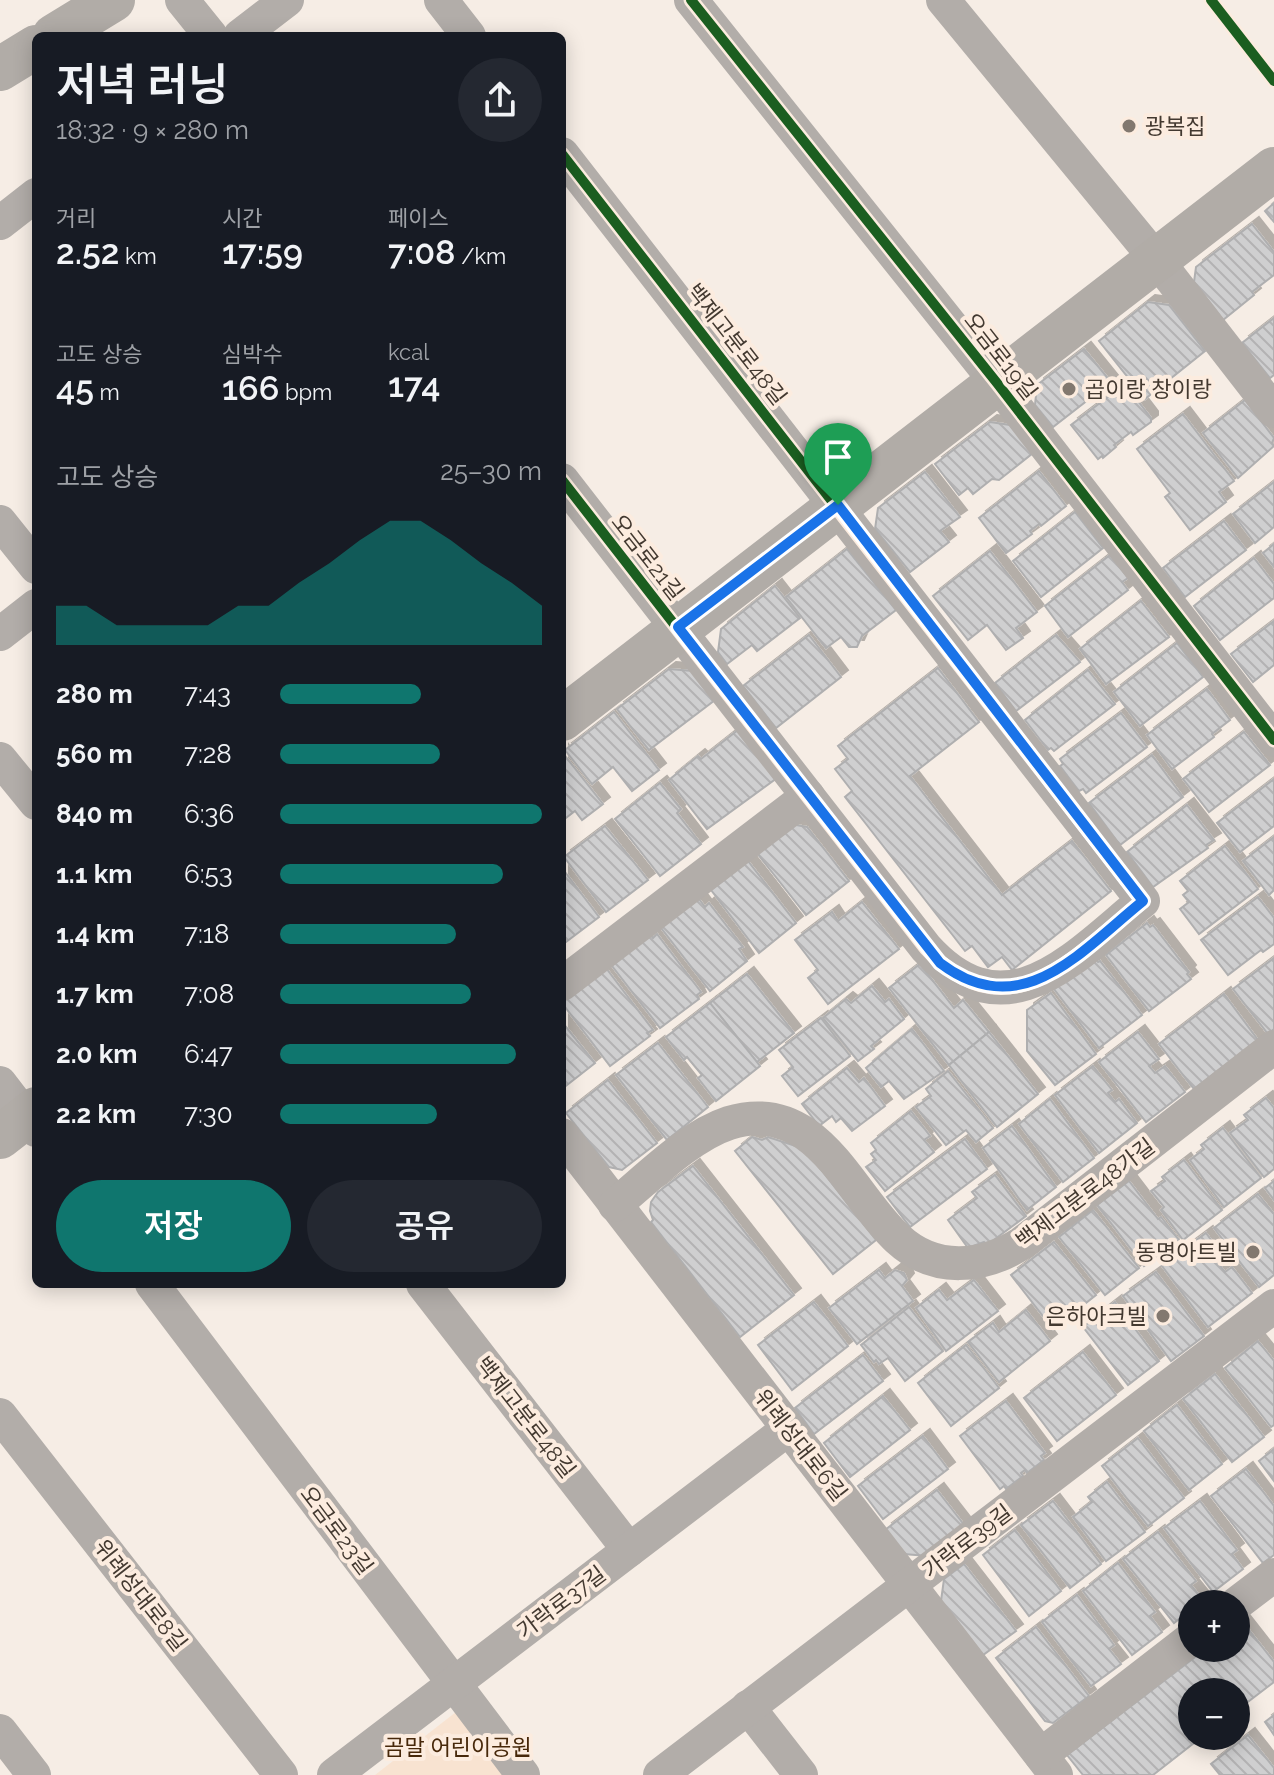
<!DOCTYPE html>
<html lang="ko">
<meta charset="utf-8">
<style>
:root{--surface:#171b24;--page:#242831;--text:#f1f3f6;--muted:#9ea1a6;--accent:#0f766e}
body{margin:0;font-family:Raleway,"Noto Sans KR",sans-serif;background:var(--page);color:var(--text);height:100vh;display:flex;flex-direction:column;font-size:30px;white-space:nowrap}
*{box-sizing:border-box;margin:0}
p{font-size:26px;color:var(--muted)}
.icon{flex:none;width:44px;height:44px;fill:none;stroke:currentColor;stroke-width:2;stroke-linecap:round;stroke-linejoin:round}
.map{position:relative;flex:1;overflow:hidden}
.side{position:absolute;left:32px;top:32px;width:534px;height:1256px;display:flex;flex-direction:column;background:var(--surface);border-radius:12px;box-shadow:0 4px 20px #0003}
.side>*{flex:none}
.fabs{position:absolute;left:1178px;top:1590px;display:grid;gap:16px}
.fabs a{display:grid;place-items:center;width:72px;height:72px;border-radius:50%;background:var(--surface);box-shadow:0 4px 20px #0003;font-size:40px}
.pin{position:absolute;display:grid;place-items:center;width:68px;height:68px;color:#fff;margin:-82px -34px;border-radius:50% 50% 50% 0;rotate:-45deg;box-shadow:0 0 8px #0007}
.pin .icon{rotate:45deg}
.round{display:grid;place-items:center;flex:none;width:84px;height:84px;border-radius:42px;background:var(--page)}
.headline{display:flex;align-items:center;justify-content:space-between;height:136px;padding:0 24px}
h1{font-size:44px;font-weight:600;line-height:60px}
.stats{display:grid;grid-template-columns:repeat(3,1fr);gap:12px;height:136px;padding:8px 24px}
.stats div{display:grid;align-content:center}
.stats b{font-size:34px;font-weight:600}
.stats small{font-size:22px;font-weight:400}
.stats p{font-size:22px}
.chart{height:224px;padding:16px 24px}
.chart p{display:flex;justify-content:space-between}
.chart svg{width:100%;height:144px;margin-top:8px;fill:var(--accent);opacity:.7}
.cta{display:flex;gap:16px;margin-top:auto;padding:16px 24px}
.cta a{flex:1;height:92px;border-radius:48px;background:var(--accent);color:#fff;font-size:32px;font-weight:600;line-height:92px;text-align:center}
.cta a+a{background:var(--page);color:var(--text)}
ul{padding:0 24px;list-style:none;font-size:26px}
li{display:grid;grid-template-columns:128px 96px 1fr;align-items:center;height:60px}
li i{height:20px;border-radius:10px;background:var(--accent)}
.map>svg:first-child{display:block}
.green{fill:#f8e3d1}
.building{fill:url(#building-back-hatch);stroke:#afafb0;stroke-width:2;filter:url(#shadow)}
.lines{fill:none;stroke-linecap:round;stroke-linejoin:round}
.street{stroke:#b2ada9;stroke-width:34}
.secondary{stroke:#b1aca7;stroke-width:44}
.cycleway-casing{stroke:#fcecdf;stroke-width:15}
.cycleway{stroke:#1b5e20;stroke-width:10}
.route-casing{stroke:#fff;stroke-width:16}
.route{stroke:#1a73e8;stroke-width:10}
.poi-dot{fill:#82786f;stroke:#fcecdf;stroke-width:3}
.labels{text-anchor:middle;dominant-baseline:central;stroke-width:8;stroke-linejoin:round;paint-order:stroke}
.poi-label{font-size:22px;fill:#433930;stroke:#fcecdf;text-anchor:start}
.street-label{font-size:22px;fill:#433930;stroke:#fcecdf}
.park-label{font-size:22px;fill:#47280a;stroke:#fcecdf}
</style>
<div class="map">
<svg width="1274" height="1775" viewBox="0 0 1274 1775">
<defs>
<pattern id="building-back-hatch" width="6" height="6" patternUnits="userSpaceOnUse" patternTransform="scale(2)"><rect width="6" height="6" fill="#cfcfd0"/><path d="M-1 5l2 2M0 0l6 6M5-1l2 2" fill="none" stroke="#b3b2b3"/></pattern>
<filter id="shadow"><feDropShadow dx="7" dy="-7" stdDeviation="0" flood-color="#0004"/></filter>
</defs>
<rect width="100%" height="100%" fill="#f6ede5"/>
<polygon class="green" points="456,1712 516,1775 375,1775"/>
<g class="building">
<polygon points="1274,203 1274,222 1265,211"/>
<polygon points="1252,224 1274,252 1274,275 1252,292 1254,295 1223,320 1194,282 1196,267"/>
<polygon points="1148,302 1169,305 1205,351 1145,399 1099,341"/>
<polygon points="1274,318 1274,375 1270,378 1242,343"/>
<polygon points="1084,349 1111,382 1053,427 1035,405 1037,385"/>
<polygon points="1125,384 1151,418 1151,422 1133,435 1131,432 1114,445 1116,447 1103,458 1102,456 1098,459 1071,425"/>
<polygon points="1245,400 1274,438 1272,443 1274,446 1238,478 1203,433"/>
<polygon points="1183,414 1234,481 1219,492 1226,502 1190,530 1165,497 1170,493 1137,449"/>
<polygon points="990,422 1010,425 1033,453 999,480 992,479 973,494 968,488 959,495 935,464"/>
<polygon points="1039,471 1066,506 1041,526 1039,524 1030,531 1032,534 1006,553 979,518"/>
<polygon points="925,472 960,517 940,531 949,542 910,572 875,529 878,508"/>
<polygon points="1274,482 1274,527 1255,543 1233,514"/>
<polygon points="1075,512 1103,548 1041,597 1013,561"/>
<polygon points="1224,521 1246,550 1185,597 1163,568"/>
<polygon points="1274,544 1274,567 1263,553"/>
<polygon points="847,549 896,610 862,636 857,647 849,647 841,637 826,648 786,597"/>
<polygon points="990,551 1037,612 1016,628 1023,638 1006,650 987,625 968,640 933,596"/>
<polygon points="1110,555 1128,578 1122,582 1128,590 1068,637 1045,606"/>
<polygon points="1254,558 1274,584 1274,598 1220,640 1194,606"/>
<polygon points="775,586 800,618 757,651 752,645 727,664 718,652 721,629"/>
<polygon points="1141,601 1169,637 1106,684 1080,649"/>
<polygon points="1274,621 1274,665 1253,682 1231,654"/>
<polygon points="809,635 841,677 776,728 743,686"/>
<polygon points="1056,635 1080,662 1016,711 995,683"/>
<polygon points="1177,643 1203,677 1140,726 1114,692"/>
<polygon points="938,668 979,722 910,776 1002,895 1072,841 1111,891 1012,970 1002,957 988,967 972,946 965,951 845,797 852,791 835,769 848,759 838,746"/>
<polygon points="669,669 693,671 715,700 649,750 617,709"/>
<polygon points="1088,670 1115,704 1054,751 1051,748 1048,750 1025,720"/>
<polygon points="1207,689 1230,720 1212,734 1214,737 1172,769 1147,735"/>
<polygon points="614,712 659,770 632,791 613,767 592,784 565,750"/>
<polygon points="1121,713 1147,747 1086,793 1083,789 1079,791 1060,766 1063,764 1060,759"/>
<polygon points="738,730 777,778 707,829 669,780 698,756 701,759"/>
<polygon points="1244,732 1270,765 1209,812 1183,779"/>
<polygon points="562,752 603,804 582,820 575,811 562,821"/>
<polygon points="1152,755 1183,797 1120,845 1089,803"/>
<polygon points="1274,779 1274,826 1240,852 1217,823"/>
<polygon points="660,783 681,809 677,813 701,844 660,876 615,819"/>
<polygon points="1187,805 1214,840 1206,845 1208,848 1153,887 1127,852"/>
<polygon points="791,824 807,827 849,881 806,915 756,852"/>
<polygon points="605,826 648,880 606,912 564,857"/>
<polygon points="1274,837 1274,890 1269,895 1243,861"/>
<polygon points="1225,846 1258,889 1199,934 1180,909 1189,902 1183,895 1188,891 1180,881"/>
<polygon points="748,861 796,923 759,953 711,890"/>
<polygon points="562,868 599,917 562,945"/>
<polygon points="696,895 705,907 709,903 743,947 739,949 747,961 710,991 658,924"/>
<polygon points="1258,897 1274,918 1274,944 1263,952 1261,950 1228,975 1201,940"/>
<polygon points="862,902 899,949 828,1004 808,978 818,970 795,940 832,912 838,921"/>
<polygon points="1147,923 1150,927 1153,925 1189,972 1187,974 1191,979 1149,1011 1106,955"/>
<polygon points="648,932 653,938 657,934 701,992 697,995 699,999 660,1028 609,962"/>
<polygon points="1095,958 1098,962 1100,961 1142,1015 1099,1048 1054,989"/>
<polygon points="1274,958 1274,1029 1268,1034 1233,989"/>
<polygon points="920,964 954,1008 963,1000 989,1032 949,1065 889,988"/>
<polygon points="606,968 653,1030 647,1033 650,1036 610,1066 562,1003 562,998"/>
<polygon points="747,974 794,1033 757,1062 710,1003"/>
<polygon points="872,986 885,1002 889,999 904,1019 871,1046 874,1049 858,1061 823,1018 846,999 851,1003"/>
<polygon points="1051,993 1096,1054 1055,1085 1027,1051 1027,1010"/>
<polygon points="1224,994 1258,1040 1194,1089 1159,1044"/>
<polygon points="710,1003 760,1066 716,1101 698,1078 702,1075 687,1057 684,1060 666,1037"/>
<polygon points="821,1018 850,1056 798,1096 782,1076 793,1067 779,1050"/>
<polygon points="562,1022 595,1063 562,1089"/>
<polygon points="912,1029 944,1071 904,1099 889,1081 881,1087 866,1068"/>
<polygon points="989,1032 1038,1094 997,1127 949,1065"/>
<polygon points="1138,1032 1159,1059 1149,1066 1155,1073 1165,1066 1185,1092 1146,1122 1099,1062"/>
<polygon points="658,1043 708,1107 667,1140 616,1075"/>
<polygon points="1093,1066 1112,1090 1108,1093 1115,1102 1119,1099 1137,1123 1099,1153 1055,1095"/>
<polygon points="847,1068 859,1082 864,1078 885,1106 852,1131 841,1118 836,1122 832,1116 819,1126 802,1104"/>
<polygon points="948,1071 993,1128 976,1142 966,1130 946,1145 916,1107 931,1096 926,1089"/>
<polygon points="608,1080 657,1143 622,1170 609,1167 566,1113"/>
<polygon points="1266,1098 1274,1108 1274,1169 1264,1177 1230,1133 1248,1120 1244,1115"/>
<polygon points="1050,1099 1094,1158 1063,1182 1019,1124"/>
<polygon points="911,1111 930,1136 924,1140 934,1152 885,1191 866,1167 876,1160 871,1154 876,1150 871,1143"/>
<polygon points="1012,1126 1056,1187 1027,1210 983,1148"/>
<polygon points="1223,1128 1261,1178 1224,1207 1190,1160 1204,1149 1201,1145"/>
<polygon points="752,1137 762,1140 768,1137 805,1149 876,1240 833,1274 735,1151"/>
<polygon points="965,1139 987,1169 910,1227 887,1197"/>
<polygon points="1184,1160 1222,1210 1183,1240 1161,1210 1164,1207 1151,1191 1165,1181 1162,1177"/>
<polygon points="693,1166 794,1295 740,1337 651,1222 653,1220 650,1211 651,1202 658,1192"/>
<polygon points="995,1175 1026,1216 987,1245 984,1242 968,1248 948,1220 977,1198 972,1192"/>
<polygon points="1129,1181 1158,1219 1161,1217 1179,1240 1144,1266 1097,1205"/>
<polygon points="1274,1181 1274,1200 1265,1188"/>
<polygon points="1258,1194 1274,1214 1274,1275 1259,1287 1214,1228"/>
<polygon points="1093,1210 1139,1268 1105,1295 1059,1237"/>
<polygon points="1206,1233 1225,1259 1218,1263 1225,1272 1232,1267 1252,1293 1208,1327 1162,1266"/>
<polygon points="1054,1242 1096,1295 1053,1329 1011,1275"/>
<polygon points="879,1270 885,1278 895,1270 904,1273 907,1280 902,1286 913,1301 857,1344 829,1308"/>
<polygon points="1156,1272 1204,1336 1171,1361 1123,1296"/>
<polygon points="974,1280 998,1311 946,1351 916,1308 939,1290 947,1300"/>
<polygon points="814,1302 848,1346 792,1390 758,1345"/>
<polygon points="1115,1302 1159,1361 1128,1385 1083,1327"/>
<polygon points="909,1307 943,1351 905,1381 888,1358 879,1364 876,1360 874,1362 861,1345"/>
<polygon points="1026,1310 1050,1341 999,1382 968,1342 993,1323 999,1332"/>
<polygon points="1258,1341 1274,1361 1274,1425 1271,1427 1225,1368"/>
<polygon points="966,1345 999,1388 951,1426 918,1383"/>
<polygon points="1083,1352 1116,1395 1057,1441 1024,1398"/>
<polygon points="863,1355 883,1381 814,1434 795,1408"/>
<polygon points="1215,1374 1264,1437 1232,1462 1183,1399"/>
<polygon points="883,1396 910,1430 850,1477 824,1443"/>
<polygon points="1006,1401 1045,1453 1041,1456 1044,1460 1027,1473 1025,1470 1021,1473 1023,1476 1006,1489 1004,1486 1000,1489 960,1436"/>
<polygon points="1177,1405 1222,1464 1189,1490 1144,1431"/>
<polygon points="923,1436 948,1469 883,1519 858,1486"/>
<polygon points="1138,1438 1184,1498 1148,1526 1102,1466"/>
<polygon points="1274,1449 1274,1481 1259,1461"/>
<polygon points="1246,1469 1274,1506 1274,1555 1263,1563 1211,1496"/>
<polygon points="1107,1482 1145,1532 1106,1561 1073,1517 1092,1502 1088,1497"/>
<polygon points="937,1490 965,1526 927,1556 904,1554 885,1530"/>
<polygon points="1053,1501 1101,1564 1070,1588 1021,1525"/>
<polygon points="1200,1501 1237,1550 1232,1554 1243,1569 1213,1592 1164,1528"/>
<polygon points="1015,1530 1061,1591 1029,1616 983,1555"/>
<polygon points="1158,1532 1196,1581 1191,1585 1203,1600 1192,1604 1192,1609 1174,1623 1123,1559"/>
<polygon points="1118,1563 1155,1612 1150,1616 1162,1632 1132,1655 1083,1591"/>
<polygon points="964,1564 1016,1631 983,1655 941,1601 944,1579"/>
<polygon points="1077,1595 1114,1645 1109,1649 1121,1664 1091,1686 1042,1622"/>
<polygon points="1242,1621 1274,1662 1274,1682 1236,1711 1236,1692 1192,1692 1192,1736 1203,1736 1153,1775 1083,1775 1067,1755 1207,1648 1236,1648 1236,1626"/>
<polygon points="1036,1627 1089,1696 1053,1723 1045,1721 996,1658"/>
<polygon points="1274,1715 1274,1735 1265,1722"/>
<polygon points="1248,1735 1274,1768 1274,1775 1220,1775 1211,1764"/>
</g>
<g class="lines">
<g class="street">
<polyline points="182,0 211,36"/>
<polyline points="441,0 469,36"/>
<polyline points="691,0 997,383 1274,740"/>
<polyline points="943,0 1156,259 1274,411"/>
<polyline points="240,36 287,0"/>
<path d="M562,154l581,747c-68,55 -136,136 -217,47l-364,-468"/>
<polyline points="0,223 36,195"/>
<polyline points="0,522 36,567"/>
<polyline points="0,634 36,606"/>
<polyline points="0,759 36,803"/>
<polyline points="562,984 808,796"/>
<polyline points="0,1083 36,1130"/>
<polyline points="562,1135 1056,1775"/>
<path d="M615,1205c33,-27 74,-69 114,-82 88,-27 119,70 169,116 37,34 85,29 124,4l252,-196"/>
<polyline points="152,1284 523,1775"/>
<polyline points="423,1284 629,1550"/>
<polyline points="0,1415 281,1775"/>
<polyline points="1236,1604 1274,1575"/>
<polyline points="748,1707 801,1775"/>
<polyline points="0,1731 34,1775"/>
<polyline points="1041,1755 1192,1638"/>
<polyline points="334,1775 788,1429"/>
<polyline points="660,1775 1274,1306"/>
</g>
<g class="secondary">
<polyline points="54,36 113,0"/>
<polyline points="0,69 36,47"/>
<polyline points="562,719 1274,169"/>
<polyline points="0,1137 36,1109"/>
</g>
<defs>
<g id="cycleway">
<polyline points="691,0 997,383 1274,740"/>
<polyline points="1211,0 1274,81"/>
<path d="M562,154l581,747c-68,55 -136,136 -217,47l-364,-468"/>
</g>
</defs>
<use href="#cycleway" class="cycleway-casing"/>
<use href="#cycleway" class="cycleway"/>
</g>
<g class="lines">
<defs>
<path id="route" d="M838,505l305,396c-62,50 -121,124 -203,62l-262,-336z"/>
</defs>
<use href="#route" class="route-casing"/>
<use href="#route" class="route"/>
</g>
<g class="poi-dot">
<circle cx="1129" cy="126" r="8"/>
<circle cx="1069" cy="389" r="8"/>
<circle cx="1253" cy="1252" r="8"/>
<circle cx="1163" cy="1316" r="8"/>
</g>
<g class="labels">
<g class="poi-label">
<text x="1145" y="126">광복집</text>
<text x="1085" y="389">곱이랑 창이랑</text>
<text x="1237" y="1252" text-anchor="end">동명아트빌</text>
<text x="1147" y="1316" text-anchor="end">은하아크빌</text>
</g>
<g class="street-label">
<text transform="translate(737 344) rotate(52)">백제고분로48길</text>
<text transform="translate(1001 356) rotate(52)">오금로19길</text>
<text transform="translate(648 557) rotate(52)">오금로21길</text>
<text transform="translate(1085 1193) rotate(-37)">백제고분로48가길</text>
<text transform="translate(526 1417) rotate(52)">백제고분로48길</text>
<text transform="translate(801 1445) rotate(52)">위례성대로6길</text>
<text transform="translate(337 1530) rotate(53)">오금로23길</text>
<text transform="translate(967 1541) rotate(-37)">가락로39길</text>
<text transform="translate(141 1595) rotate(52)">위례성대로8길</text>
<text transform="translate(561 1602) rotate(-37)">가락로37길</text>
</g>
<g class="park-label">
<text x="458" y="1747">곰말 어린이공원</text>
</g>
</g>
</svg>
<div class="fabs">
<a>+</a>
<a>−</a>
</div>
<div class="pin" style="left:838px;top:505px;background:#1e9e55"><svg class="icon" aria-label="arrive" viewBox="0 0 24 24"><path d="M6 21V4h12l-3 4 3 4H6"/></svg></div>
<section class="side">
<div class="headline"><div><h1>저녁 러닝</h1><p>18:32 · 9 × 280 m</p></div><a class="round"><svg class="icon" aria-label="share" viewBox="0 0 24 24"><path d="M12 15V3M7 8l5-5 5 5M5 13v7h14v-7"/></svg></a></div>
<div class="stats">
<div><p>거리</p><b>2.52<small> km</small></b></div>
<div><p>시간</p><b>17:59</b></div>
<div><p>페이스</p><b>7:08<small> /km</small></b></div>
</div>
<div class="stats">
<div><p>고도 상승</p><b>45<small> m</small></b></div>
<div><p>심박수</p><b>166<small> bpm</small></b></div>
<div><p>kcal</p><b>174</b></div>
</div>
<div class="chart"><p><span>고도 상승</span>25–30 m</p>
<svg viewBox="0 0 160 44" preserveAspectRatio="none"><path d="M0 44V32L10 32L20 38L30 38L40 38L50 38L60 32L70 32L80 25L90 19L100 12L110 6L120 6L130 12L140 19L150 25L160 32V44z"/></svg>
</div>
<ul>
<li><b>280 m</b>7:43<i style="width:54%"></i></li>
<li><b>560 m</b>7:28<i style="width:61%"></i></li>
<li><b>840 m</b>6:36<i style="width:100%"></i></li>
<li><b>1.1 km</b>6:53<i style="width:85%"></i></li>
<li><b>1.4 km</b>7:18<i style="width:67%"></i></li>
<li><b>1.7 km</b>7:08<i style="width:73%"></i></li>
<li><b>2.0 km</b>6:47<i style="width:90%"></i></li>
<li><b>2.2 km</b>7:30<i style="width:60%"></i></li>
</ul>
<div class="cta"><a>저장</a><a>공유</a></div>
</section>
</div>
